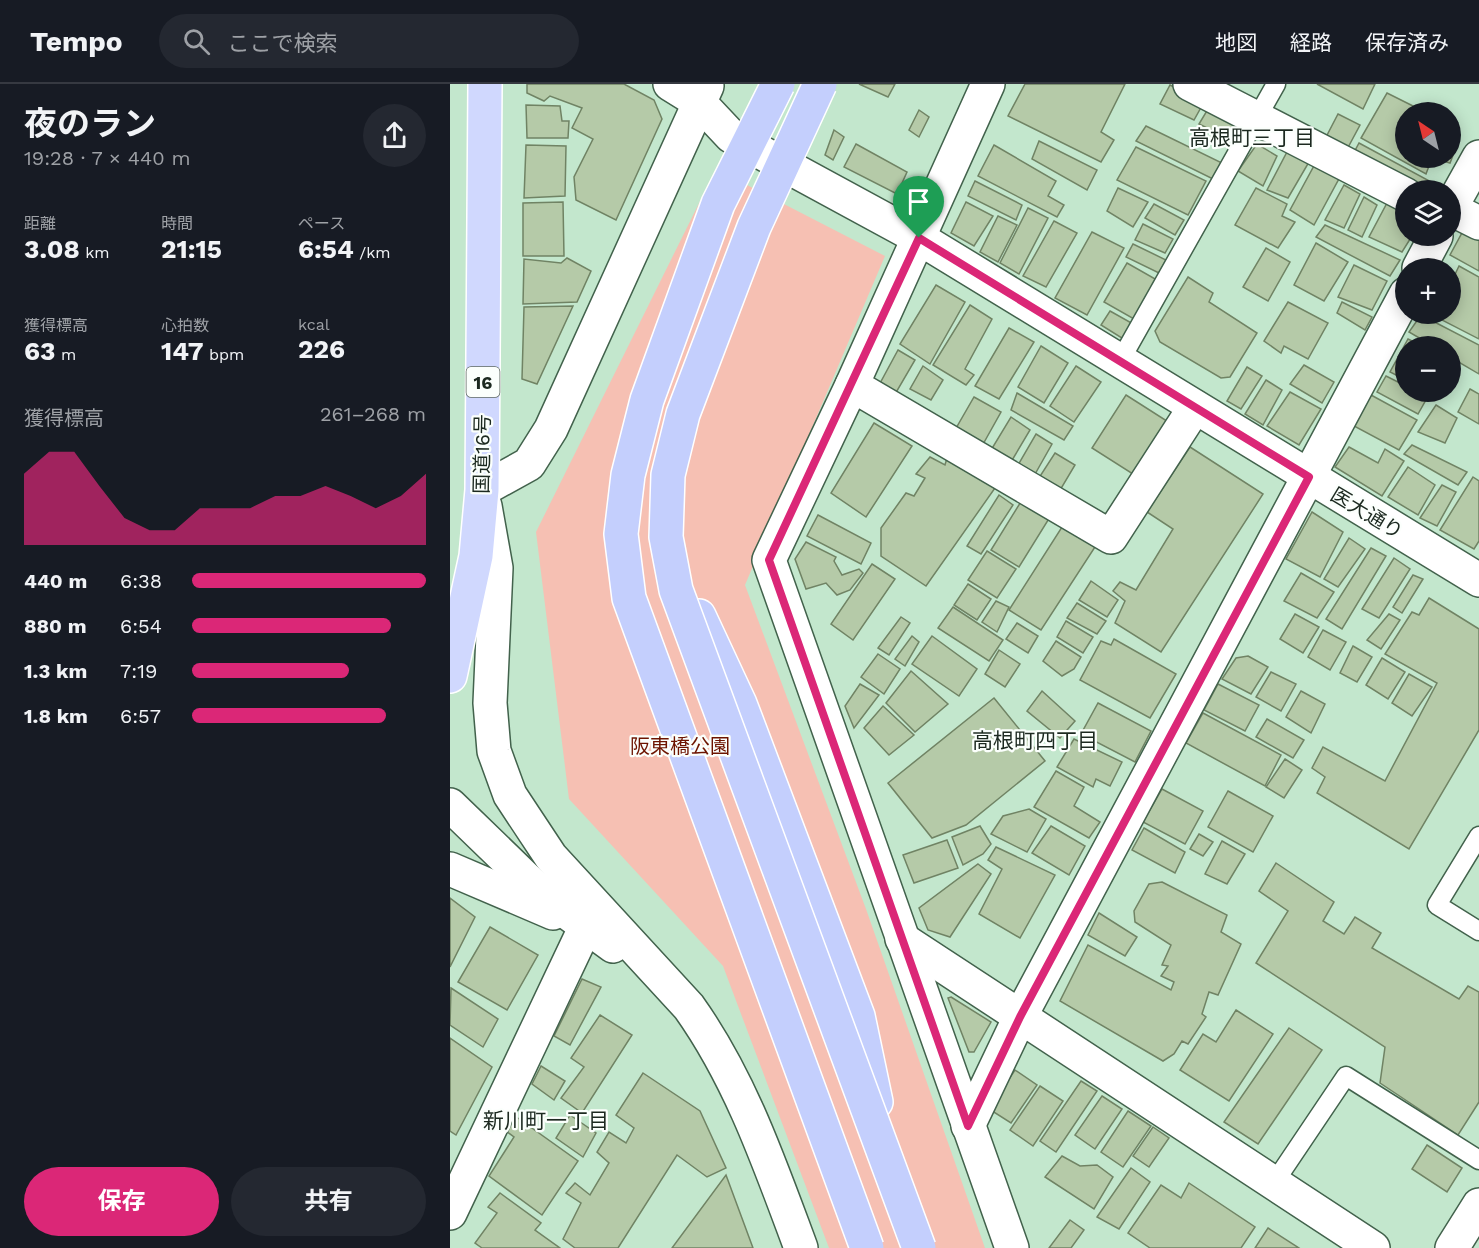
<!DOCTYPE html>
<html lang="ja">
<meta charset="utf-8">
<style>
:root{--surface:#171b24;--page:#242831;--text:#f1f3f6;--muted:#9ea1a6;--line:#363941;--accent:#db2777}
body{margin:0;font-family:"Work Sans","Noto Sans JP",sans-serif;background:var(--page);color:var(--text);height:100vh;display:flex;flex-direction:column;font-size:22px;white-space:nowrap}
*{box-sizing:border-box;margin:0}
p{font-size:20px;color:var(--muted)}
.icon{flex:none;width:33px;height:33px;fill:none;stroke:currentColor;stroke-width:2;stroke-linecap:round;stroke-linejoin:round}
.map{position:relative;flex:1;overflow:hidden}
.side{display:flex;flex-direction:column;background:var(--surface);width:450px}
.side>*{flex:none}
.needle{width:39px;rotate:325deg}
.buttons{position:absolute;left:945px;top:18px;display:grid;gap:12px}
.buttons a{display:grid;place-items:center;width:66px;height:66px;border-radius:50%;background:var(--surface);box-shadow:0 3px 15px #0003;font-size:30px}
.pin{position:absolute;display:grid;place-items:center;width:51px;height:51px;color:#fff;margin:-62px -26px;border-radius:50% 50% 50% 0;rotate:-45deg;box-shadow:0 0 6px #0007}
.pin .icon{rotate:45deg}
.round{display:grid;place-items:center;flex:none;width:63px;height:63px;border-radius:32px;background:var(--page)}
.summary{display:flex;align-items:center;justify-content:space-between;height:102px;padding:0 24px}
h1{font-size:33px;font-weight:700;line-height:45px}
.figures{display:grid;grid-template-columns:repeat(3,1fr);gap:9px;height:102px;padding:6px 24px}
.figures div{display:grid;align-content:center}
.figures b{font-size:26px;font-weight:700}
.figures small{font-size:16px;font-weight:400}
.figures p{font-size:16px}
.chart{height:168px;padding:12px 24px}
.chart p{display:flex;justify-content:space-between}
.chart svg{width:100%;height:108px;margin-top:6px;fill:var(--accent);opacity:.7}
.cta{display:flex;gap:12px;margin-top:auto;padding:12px 24px}
.cta a{flex:1;height:69px;border-radius:36px;background:var(--accent);color:#fff;font-size:24px;font-weight:700;line-height:69px;text-align:center}
.cta a+a{background:var(--page);color:var(--text)}
ul{padding:0 24px;list-style:none;font-size:20px}
li{display:grid;grid-template-columns:96px 72px 1fr;align-items:center;height:45px}
li i{height:15px;border-radius:8px;background:var(--accent)}
header{display:flex;align-items:center;gap:36px;box-sizing:border-box;height:84px;padding:0 30px;background:var(--surface);border-bottom:2px solid var(--line)}
header strong{font-size:28px}
nav{display:flex;gap:33px;margin-inline-start:auto;font-size:21px}
.search{width:420px;height:54px;background:var(--page);display:flex;align-items:center;gap:15px;box-sizing:border-box;padding:0 21px;border-radius:33px;color:var(--muted);font-size:22px}
main{display:flex;flex:1;min-height:0}
.map>svg:first-child{display:block}
.green{fill:#f6c0b3}
.building{fill:#b5caa8;stroke:#708364;stroke-width:1.5}
.lines{fill:none;stroke-linecap:round;stroke-linejoin:round}
.service-casing{stroke:#42624c;stroke-width:21}
.minor-casing{stroke:#42624c;stroke-width:36}
.tertiary-casing{stroke:#42624c;stroke-width:36}
.trunk-casing{stroke:#fff;stroke-width:36}
.motorway-casing{stroke:#fff;stroke-width:36}
.service{stroke:#fff;stroke-width:18}
.minor{stroke:#fff;stroke-width:33}
.tertiary{stroke:#fff;stroke-width:33}
.trunk{stroke:#d0d8fe;stroke-width:33}
.motorway{stroke:#c4cffd;stroke-width:33}
.motorway-bridge-casing{stroke:#fff;stroke-width:36;stroke-linecap:butt}
.motorway-bridge{stroke:#c4cffd;stroke-width:33}
.route-casing{stroke:#fff;stroke-width:12}
.route{stroke:#db2777;stroke-width:8}
.labels{text-anchor:middle;dominant-baseline:central;stroke-width:4.5;stroke-linejoin:round;paint-order:stroke}
.shield{fill:#fbfffc;stroke:#5f6962;stroke-width:1.5}
.shield-label{font-size:18px;font-weight:bold;fill:#1c2920}
.street-label{font-size:20px;fill:#1c2920;stroke:#fbfffc}
.park-label{font-size:20px;fill:#6d1400;stroke:#fbfffc}
.neighbourhood-label{font-size:21px;fill:#1c2920;stroke:#fbfffc}
</style>
<header>
<strong>Tempo</strong>
<div class="search"><svg class="icon" aria-label="search" viewBox="0 0 24 24"><circle cx="10" cy="10" r="6"/><path d="M15 15l6 6"/></svg>ここで検索</div>
<nav><a>地図</a><a>経路</a><a>保存済み</a></nav>
</header>
<main>
<section class="side">
<div class="summary"><div><h1>夜のラン</h1><p>19:28 · 7 × 440 m</p></div><a class="round"><svg class="icon" aria-label="share" viewBox="0 0 24 24"><path d="M12 15V3M7 8l5-5 5 5M5 13v7h14v-7"/></svg></a></div>
<div class="figures">
<div><p>距離</p><b>3.08<small> km</small></b></div>
<div><p>時間</p><b>21:15</b></div>
<div><p>ペース</p><b>6:54<small> /km</small></b></div>
</div>
<div class="figures">
<div><p>獲得標高</p><b>63<small> m</small></b></div>
<div><p>心拍数</p><b>147<small> bpm</small></b></div>
<div><p>kcal</p><b>226</b></div>
</div>
<div class="chart"><p><span>獲得標高</span>261–268 m</p>
<svg viewBox="0 0 160 44" preserveAspectRatio="none"><path d="M0 44V15L10 6L20 6L30 20L40 33L50 38L60 38L70 29L80 29L90 29L100 24L110 24L120 20L130 24L140 29L150 24L160 15V44z"/></svg>
</div>
<ul>
<li><b>440 m</b>6:38<i style="width:100%"></i></li>
<li><b>880 m</b>6:54<i style="width:85%"></i></li>
<li><b>1.3 km</b>7:19<i style="width:67%"></i></li>
<li><b>1.8 km</b>6:57<i style="width:83%"></i></li>
</ul>
<div class="cta"><a>保存</a><a>共有</a></div>
</section>
<div class="map">
<svg width="1029" height="1164" viewBox="0 0 1029 1164">
<rect width="100%" height="100%" fill="#c3e7cd"/>
<polygon class="green" points="266,85 435,172 295,501 416,825 535,1164 379,1164 273,882 119,715 86,448"/>
<g class="building">
<polygon points="77,0 174,0 204,16 212,35 166,136 126,116 124,93 143,55 122,44 132,24 100,12 94,17 77,9"/>
<polygon points="409,0 445,0 438,13"/>
<polygon points="575,0 675,0 651,48 664,56 651,78 558,32"/>
<polygon points="867,0 925,0 913,25"/>
<polygon points="720,1 754,18 744,36 710,20"/>
<polygon points="937,9 975,28 956,28 956,74 982,74 976,90 911,54"/>
<polygon points="761,20 794,38 783,57 749,40"/>
<polygon points="76,21 110,22 112,37 119,37 118,54 77,54"/>
<polygon points="469,26 479,33 469,53 459,46"/>
<polygon points="888,30 910,41 895,69 874,57"/>
<polygon points="696,42 772,79 763,95 686,57"/>
<polygon points="384,46 394,53 383,76 375,71"/>
<polygon points="1000,52 1009,56 1000,79 983,74 1000,74"/>
<polygon points="589,57 647,86 637,106 582,75"/>
<polygon points="909,59 985,100 982,106 957,106 900,76"/>
<polygon points="406,60 457,88 447,110 394,83"/>
<polygon points="807,60 827,72 813,102 788,87"/>
<polygon points="76,61 116,62 115,112 74,114"/>
<polygon points="544,61 606,97 598,112 614,121 607,133 528,92"/>
<polygon points="686,63 756,97 738,131 667,96"/>
<polygon points="838,66 859,78 838,114 817,106"/>
<polygon points="865,80 891,91 864,141 840,126"/>
<polygon points="525,97 572,121 566,136 518,112"/>
<polygon points="894,101 910,110 894,144 875,136"/>
<polygon points="668,104 698,118 683,143 657,127"/>
<polygon points="806,104 837,120 832,132 845,138 828,164 785,141"/>
<polygon points="914,113 927,121 912,153 898,146"/>
<polygon points="113,118 114,172 73,172 73,119"/>
<polygon points="516,118 543,132 524,162 501,149"/>
<polygon points="937,119 956,129 956,152 962,152 952,168 919,153"/>
<polygon points="704,120 734,136 725,151 695,134"/>
<polygon points="578,124 598,134 569,190 550,179"/>
<polygon points="548,132 567,141 548,178 530,168"/>
<polygon points="604,137 627,149 596,203 573,192"/>
<polygon points="693,140 723,155 715,169 685,156"/>
<polygon points="875,141 950,176 940,192 866,153"/>
<polygon points="1013,147 1029,154 1029,187 1000,171"/>
<polygon points="642,148 674,164 637,231 605,214"/>
<polygon points="866,159 898,178 874,217 844,201"/>
<polygon points="683,160 716,176 709,189 676,173"/>
<polygon points="816,164 840,178 818,217 793,203"/>
<polygon points="117,174 141,187 127,218 73,220 74,175 111,179"/>
<polygon points="677,179 707,196 684,235 654,218"/>
<polygon points="904,181 937,197 922,226 888,213"/>
<polygon points="1009,182 1029,193 1029,255 986,233 987,230 1000,230 1000,201"/>
<polygon points="738,193 763,209 759,218 807,249 780,293 771,294 710,258 705,247"/>
<polygon points="486,201 515,218 480,280 450,260"/>
<polygon points="838,218 878,239 858,275 834,262 831,269 814,257"/>
<polygon points="892,218 922,233 915,246 887,229"/>
<polygon points="520,221 542,235 515,285 524,291 516,301 483,281"/>
<polygon points="123,222 87,300 72,295 74,223"/>
<polygon points="660,227 685,241 675,256 651,241"/>
<polygon points="971,231 1029,261 1029,290 1000,273 1000,262 983,262 959,248"/>
<polygon points="559,244 584,258 549,315 525,302"/>
<polygon points="958,255 972,262 956,262 956,296 940,288"/>
<polygon points="591,262 618,279 594,319 568,303"/>
<polygon points="448,266 465,276 444,312 428,303"/>
<polygon points="854,281 884,298 872,319 840,300"/>
<polygon points="473,282 493,296 481,316 460,305"/>
<polygon points="626,282 651,298 624,338 600,322"/>
<polygon points="797,283 812,292 791,325 777,317"/>
<polygon points="936,292 956,302 956,308 965,308 977,314 968,330 927,308"/>
<polygon points="816,296 832,306 813,341 795,330"/>
<polygon points="1020,305 1029,310 1029,340 1008,328"/>
<polygon points="840,308 871,325 849,361 817,342"/>
<polygon points="567,309 623,342 614,356 561,326"/>
<polygon points="676,311 720,339 686,392 642,364"/>
<polygon points="921,311 967,336 949,366 904,342"/>
<polygon points="524,313 551,328 532,362 505,346"/>
<polygon points="986,321 1007,334 995,359 968,348"/>
<polygon points="561,333 580,346 558,383 538,371"/>
<polygon points="424,339 462,362 416,433 381,409"/>
<polygon points="586,350 602,360 580,399 564,388"/>
<polygon points="962,361 1017,388 1008,401 954,370"/>
<polygon points="740,363 813,410 711,568 665,539 675,517 663,507 670,498 686,506 723,445 697,428"/>
<polygon points="899,363 928,379 935,365 954,377 932,412 885,383"/>
<polygon points="605,369 625,381 606,413 585,400"/>
<polygon points="480,373 495,381 497,374 545,404 476,502 431,472 431,444 456,409 464,412 475,394 466,390"/>
<polygon points="958,383 985,401 968,431 938,413"/>
<polygon points="1023,393 1029,397 1029,457 1024,465 990,446"/>
<polygon points="992,401 1006,408 987,442 970,434"/>
<polygon points="549,411 563,421 531,470 517,462"/>
<polygon points="572,416 600,433 569,483 541,466"/>
<polygon points="862,428 893,448 870,493 836,475"/>
<polygon points="368,431 421,459 411,480 357,452"/>
<polygon points="612,443 645,463 591,546 559,526"/>
<polygon points="899,454 915,465 888,503 874,495"/>
<polygon points="356,458 386,473 384,477 392,491 409,485 413,489 400,506 387,511 376,499 356,505 345,475"/>
<polygon points="921,464 936,472 892,545 876,535"/>
<polygon points="537,467 566,485 547,514 518,496"/>
<polygon points="944,474 960,485 929,534 912,525"/>
<polygon points="422,480 445,495 403,556 381,540"/>
<polygon points="851,489 884,508 867,534 834,517"/>
<polygon points="963,491 973,495 952,529 943,523"/>
<polygon points="641,497 668,516 657,533 629,516"/>
<polygon points="518,500 541,515 527,536 504,521"/>
<polygon points="979,514 1029,545 1029,646 959,765 867,709 875,693 862,684 873,663 935,697 987,599 935,570 962,528 969,531"/>
<polygon points="546,517 559,523 547,548 532,538"/>
<polygon points="627,519 656,537 647,550 617,534"/>
<polygon points="503,523 553,556 539,577 488,544"/>
<polygon points="845,530 869,543 853,569 830,555"/>
<polygon points="939,530 950,536 931,565 917,556"/>
<polygon points="451,533 460,539 439,571 428,564"/>
<polygon points="616,537 643,553 633,569 607,553"/>
<polygon points="567,539 588,552 578,569 556,555"/>
<polygon points="873,546 896,558 880,586 858,573"/>
<polygon points="462,552 469,558 455,582 445,575"/>
<polygon points="482,552 527,585 509,612 462,580"/>
<polygon points="664,555 726,590 700,634 630,596 651,557 661,561"/>
<polygon points="606,557 631,573 624,585 612,592 593,577"/>
<polygon points="903,562 922,573 907,598 890,589"/>
<polygon points="549,566 570,580 555,603 535,590"/>
<polygon points="428,570 450,585 434,610 411,593"/>
<polygon points="798,572 818,583 801,610 772,595 786,574"/>
<polygon points="932,574 955,588 938,615 916,601"/>
<polygon points="461,587 498,620 465,648 436,619"/>
<polygon points="821,588 846,600 831,627 806,613"/>
<polygon points="959,590 982,603 962,632 942,619"/>
<polygon points="410,600 429,611 404,644 395,622"/>
<polygon points="768,600 809,621 795,647 754,626"/>
<polygon points="592,607 625,637 610,654 577,627"/>
<polygon points="851,607 875,620 861,649 836,633"/>
<polygon points="544,614 595,677 516,741 482,754 438,699"/>
<polygon points="648,619 701,647 685,678 631,650"/>
<polygon points="433,622 464,651 439,671 414,644"/>
<polygon points="753,629 831,671 815,702 736,659"/>
<polygon points="817,635 854,656 843,674 806,653"/>
<polygon points="624,655 672,678 660,702 646,695 643,703 607,683"/>
<polygon points="835,675 852,686 834,714 816,703"/>
<polygon points="606,687 634,703 624,722 650,738 639,754 584,723"/>
<polygon points="712,705 753,727 735,760 693,738"/>
<polygon points="778,707 823,732 803,768 758,743"/>
<polygon points="579,725 596,735 577,768 541,750 553,732"/>
<polygon points="530,742 541,760 533,770 513,781 502,753"/>
<polygon points="601,742 635,762 619,791 582,769"/>
<polygon points="694,744 735,768 725,789 682,766"/>
<polygon points="749,750 763,758 753,772 740,765"/>
<polygon points="497,756 508,784 464,799 453,771"/>
<polygon points="772,757 795,770 777,800 755,790"/>
<polygon points="546,763 605,791 570,854 529,830 552,785 538,776"/>
<polygon points="826,779 884,818 873,837 894,850 905,833 931,849 922,864 1009,915 1018,902 1029,908 1029,1018 1008,1051 930,999 935,963 806,879 838,827 809,807"/>
<polygon points="528,780 541,790 500,853 478,846 469,824"/>
<polygon points="712,798 777,831 771,848 791,860 768,911 759,908 752,930 756,933 738,960 732,957 724,970 713,977 610,917 638,861 721,906 724,898 711,892 718,882 712,881 721,861 685,838 684,827 699,800"/>
<polygon points="0,814 25,833 0,883"/>
<polygon points="649,829 687,853 675,872 638,851"/>
<polygon points="40,843 88,871 57,926 8,898"/>
<polygon points="132,895 151,903 120,961 104,952"/>
<polygon points="1,904 48,935 33,963 0,941"/>
<polygon points="501,913 541,938 524,968 519,968 498,914"/>
<polygon points="786,926 823,950 779,1017 730,986 753,950 766,958"/>
<polygon points="150,931 182,951 132,1029 111,1014 134,983 121,974"/>
<polygon points="839,944 872,966 808,1060 774,1038"/>
<polygon points="0,954 42,983 6,1051 0,1047"/>
<polygon points="91,982 115,997 104,1016 82,1000"/>
<polygon points="565,986 587,1001 561,1039 539,1025"/>
<polygon points="193,989 250,1027 276,1084 257,1093 227,1071 168,1164 125,1164 113,1155 131,1119 116,1109 125,1099 140,1111 159,1079 147,1068 159,1048 176,1059 184,1044 166,1031"/>
<polygon points="631,997 647,1007 606,1068 590,1057"/>
<polygon points="590,1002 613,1017 583,1062 560,1046"/>
<polygon points="652,1012 672,1025 645,1065 625,1051"/>
<polygon points="678,1027 701,1042 673,1083 651,1068"/>
<polygon points="120,1031 146,1049 133,1073 106,1054"/>
<polygon points="65,1032 128,1077 92,1131 39,1092 64,1053 56,1047"/>
<polygon points="703,1043 719,1054 699,1083 683,1072"/>
<polygon points="977,1061 1012,1084 997,1108 962,1085"/>
<polygon points="612,1072 630,1082 647,1081 663,1093 644,1125 595,1093"/>
<polygon points="681,1084 700,1098 669,1145 647,1133"/>
<polygon points="276,1091 303,1164 222,1164"/>
<polygon points="739,1099 805,1143 791,1164 700,1164 678,1149 711,1101 731,1114"/>
<polygon points="50,1109 91,1139 85,1146 110,1164 32,1164 25,1159 47,1129 38,1123"/>
<polygon points="620,1136 634,1146 621,1164 599,1164"/>
<polygon points="818,1144 849,1164 805,1164"/>
</g>
<g class="lines">
<defs>
<g id="service">
<polyline points="670,277 826,0"/>
<polyline points="1029,752 987,821 1029,847"/>
<polyline points="824,1099 896,992 1029,1076"/>
</g>
<g id="minor">
<polyline points="220,0 249,18 281,52 469,154 1029,496"/>
<polyline points="740,0 956,111"/>
<polyline points="1000,125 1029,73"/>
<polyline points="1001,125 1029,139"/>
<polyline points="969,184 986,152"/>
<polyline points="402,301 661,453 745,323"/>
<polyline points="32,406 79,380 101,345 257,2"/>
<polyline points="452,855 923,1164"/>
<polyline points="518,1042 570,933 956,210"/>
<polyline points="0,1129 136,842"/>
<polyline points="1002,1164 1029,1121"/>
</g>
<g id="tertiary">
<polyline points="538,0 402,301 319,476 562,1164"/>
<path d="M35,422l11,62 -6,135 4,48 16,44 41,62 138,150c52,73 81,158 112,241"/>
<polyline points="0,721 93,811 163,862"/>
<polyline points="0,785 103,829"/>
</g>
<polyline id="trunk" points="0,592 26,472 32,406 35,0"/>
<polyline id="motorway" points="249,532 290,620 408,932 426,1018"/>
</defs>
<use href="#service" class="service-casing"/>
<use href="#minor" class="minor-casing"/>
<use href="#tertiary" class="tertiary-casing"/>
<use href="#trunk" class="trunk-casing"/>
<use href="#motorway" class="motorway-casing"/>
<use href="#service" class="service"/>
<use href="#minor" class="minor"/>
<use href="#tertiary" class="tertiary"/>
<use href="#trunk" class="trunk"/>
<use href="#motorway" class="motorway"/>
<defs>
<g id="motorway-bridge">
<polyline points="328,0 268,120 197,316 178,391 171,450 179,514 417,1164"/>
<polyline points="370,0 304,143 233,330 218,391 216,453 226,506 469,1164"/>
</g>
</defs>
<use href="#motorway-bridge" class="motorway-bridge-casing"/>
<use href="#motorway-bridge" class="motorway-bridge"/>
</g>
<g class="lines">
<defs>
<polygon id="route" points="469,154 859,393 570,933 518,1042 319,476"/>
</defs>
<use href="#route" class="route-casing"/>
<use href="#route" class="route"/>
</g>
<g class="labels">
<rect class="shield" x="16.5" y="283" width="33" height="30" rx="4.5"/>
<g class="shield-label">
<text x="33" y="298">16</text>
</g>
<g class="street-label">
<text transform="translate(32 370) rotate(-89)">国道16号</text>
<text transform="translate(917 429) rotate(31)">医大通り</text>
</g>
<g class="park-label">
<text x="230" y="662">阪東橋公園</text>
</g>
<g class="neighbourhood-label">
<text x="802" y="53">高根町三丁目</text>
<text x="585" y="656">高根町四丁目</text>
<text x="96" y="1036">新川町一丁目</text>
</g>
</g>
</svg>
<div class="buttons">
<a><svg class="needle" viewBox="-14 -14 28 28"><path d="M0-13l5 13h-10z" fill="#e53935"/><path d="M0 13l5-13h-10z" fill="#9ea1a6"/></svg></a>
<a><svg class="icon" aria-label="layers" viewBox="0 0 24 24"><path d="M12 4l9 5-9 5-9-5zM3 14l9 5 9-5"/></svg></a>
<a>+</a>
<a>−</a>
</div>
<div class="pin" style="left:469px;top:154px;background:#1e9e55"><svg class="icon" aria-label="arrive" viewBox="0 0 24 24"><path d="M6 21V4h12l-3 4 3 4H6"/></svg></div>
</div>
</main>
